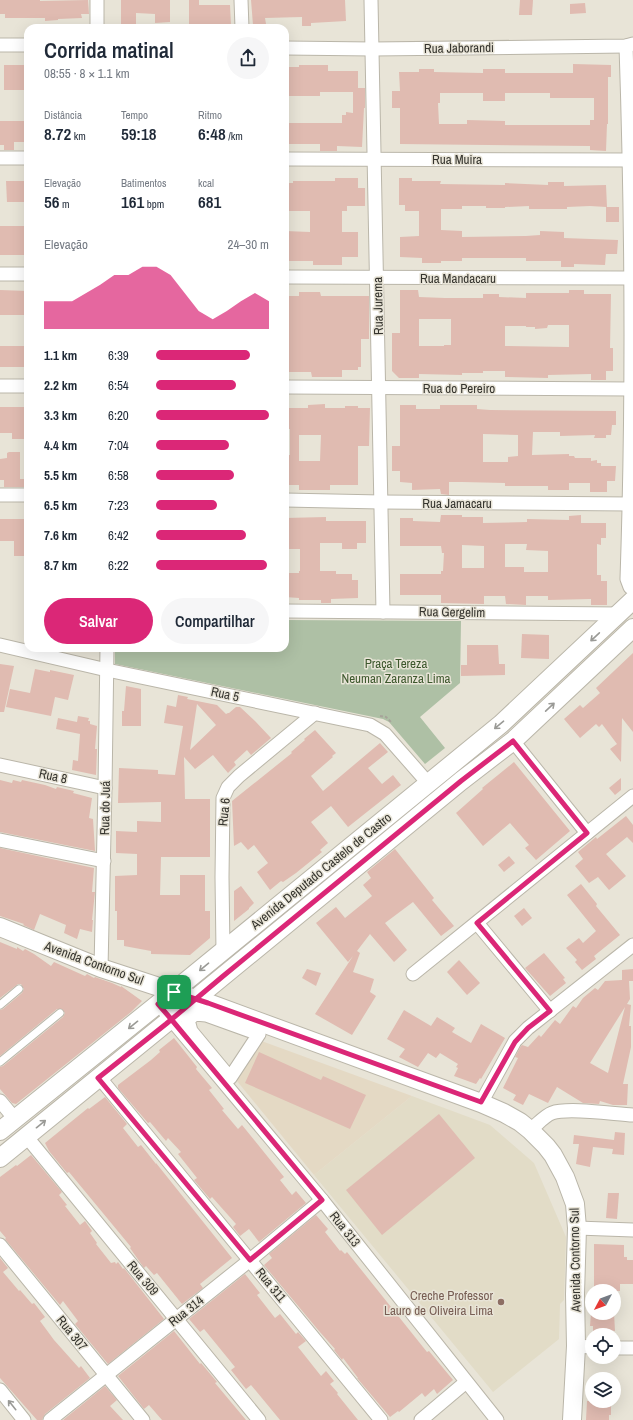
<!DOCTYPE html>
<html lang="pt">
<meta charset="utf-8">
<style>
:root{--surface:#fff;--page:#f6f6f7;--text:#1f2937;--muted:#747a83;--accent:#db2777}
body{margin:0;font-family:"Archivo Narrow",sans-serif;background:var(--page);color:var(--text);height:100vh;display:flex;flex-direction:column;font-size:15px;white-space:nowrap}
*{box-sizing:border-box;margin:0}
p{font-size:13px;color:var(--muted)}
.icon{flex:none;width:22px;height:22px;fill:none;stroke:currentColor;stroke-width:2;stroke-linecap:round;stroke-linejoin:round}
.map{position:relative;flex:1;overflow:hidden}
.panel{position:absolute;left:24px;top:24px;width:265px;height:628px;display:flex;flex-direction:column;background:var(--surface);border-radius:12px;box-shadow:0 4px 16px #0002}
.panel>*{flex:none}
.needle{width:26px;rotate:229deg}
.controls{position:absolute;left:585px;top:1284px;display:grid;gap:8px}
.controls a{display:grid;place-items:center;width:36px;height:36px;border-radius:50%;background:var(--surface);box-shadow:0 4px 16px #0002;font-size:20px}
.pin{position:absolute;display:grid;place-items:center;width:34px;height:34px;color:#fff;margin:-17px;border-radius:8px;box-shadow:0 2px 6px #0006}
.round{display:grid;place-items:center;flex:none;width:42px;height:42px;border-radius:21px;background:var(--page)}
.summary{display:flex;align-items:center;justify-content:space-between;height:68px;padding:0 20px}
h1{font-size:22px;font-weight:600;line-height:30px}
.metrics{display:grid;grid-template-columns:repeat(3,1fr);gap:6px;height:68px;padding:4px 20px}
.metrics div{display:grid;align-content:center}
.metrics b{font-size:17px;font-weight:600}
.metrics small{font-size:11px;font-weight:400}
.metrics p{font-size:11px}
.chart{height:112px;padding:8px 20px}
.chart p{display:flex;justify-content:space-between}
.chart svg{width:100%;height:72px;margin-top:4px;fill:var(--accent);opacity:.7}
.cta{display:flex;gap:8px;margin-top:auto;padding:8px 20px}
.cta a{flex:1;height:46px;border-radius:24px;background:var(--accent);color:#fff;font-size:16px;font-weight:600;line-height:46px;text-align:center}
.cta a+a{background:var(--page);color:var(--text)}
ul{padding:0 20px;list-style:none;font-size:13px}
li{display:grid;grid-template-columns:64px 48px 1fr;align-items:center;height:30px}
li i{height:10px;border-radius:5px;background:var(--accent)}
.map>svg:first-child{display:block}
.built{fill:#e2dcc7}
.medical{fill:#e4d9c4}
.green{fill:#aec0a5}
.building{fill:#e0bbb1;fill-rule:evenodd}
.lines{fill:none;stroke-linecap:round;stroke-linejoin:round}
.lane-casing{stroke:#bab6a9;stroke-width:9}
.street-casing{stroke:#bab6a9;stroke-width:15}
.secondary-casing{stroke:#bab6a9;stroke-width:20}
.path{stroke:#a7a49a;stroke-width:2;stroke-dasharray:3 2;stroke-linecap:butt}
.lane{stroke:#fff;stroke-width:7}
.street{stroke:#fff;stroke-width:13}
.secondary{stroke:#fff;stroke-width:18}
.oneway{stroke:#9a9a96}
.route-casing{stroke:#fff;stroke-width:8}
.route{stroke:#db2777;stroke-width:5}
.education-dot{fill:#8d6e63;stroke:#e8e4d7;stroke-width:1.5}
.labels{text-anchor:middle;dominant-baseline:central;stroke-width:3;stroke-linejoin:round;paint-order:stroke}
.street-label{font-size:13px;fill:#35342e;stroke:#e8e4d7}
.park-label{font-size:13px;fill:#3c572c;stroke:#e8e4d7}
.education-label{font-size:13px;fill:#785e54;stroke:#e8e4d7;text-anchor:end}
</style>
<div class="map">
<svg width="633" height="1420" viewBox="0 0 633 1420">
<rect width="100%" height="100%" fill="#e8e4d7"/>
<polygon class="built" points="412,1096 490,1125 534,1163 566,1237 564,1300 560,1304 559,1339 493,1392 314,1175"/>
<polygon class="medical" points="256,1039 412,1096 314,1175 232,1075"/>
<polygon class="green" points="285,620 461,621 460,683 420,717 445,748 425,764 389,722 383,719 115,664 115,648 285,648"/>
<g class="building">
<polygon points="0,0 40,0 40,1 88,0 89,14 81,14 82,18 58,19 58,20 45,21 45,18 5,18 5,14 0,14"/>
<polygon points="121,0 170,0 170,22 155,23 155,14 136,13 136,25 121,25"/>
<polygon points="189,0 199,0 199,5 230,5 231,26 189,26"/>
<polygon points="251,0 345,0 346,21 311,23 311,26 302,26 302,17 265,18 266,24 253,25"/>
<polygon points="520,0 533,0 532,15 519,15"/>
<polygon points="585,3 586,13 570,14 570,4"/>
<path d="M573,64l38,1v12h-3v47h-1l-1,27 -16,-1v-4l-190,-2v-36h-8v-17h8l-1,-19h20v-3h15v3l49,1v-4h22v4h68zM440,93h43v8h22v-8h45v5h44v22h-4v5h-85v-4l-38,-1v4h-28l-1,-21h2z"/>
<rect x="4" y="65" width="24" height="25"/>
<polygon points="299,65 328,65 328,71 358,71 358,88 365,88 365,108 364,108 362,147 337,146 337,151 320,151 320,144 285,144 285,123 342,123 342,115 346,115 346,112 353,113 353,92 320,92 320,96 285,96 285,67 299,67"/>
<polygon points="0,121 28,121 28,142 14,142 14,150 4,150 4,145 0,145"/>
<polygon points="335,178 358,178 358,188 365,188 365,206 347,206 347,211 342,211 342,232 358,232 358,257 342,257 342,265 313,265 313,261 285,261 285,231 310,232 310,211 285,211 285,183 293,183 293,181 335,181"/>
<polygon points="399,178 412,178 412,181 441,181 440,184 505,185 505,183 548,185 548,182 564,182 564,186 606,185 607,207 619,207 619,222 606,222 606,207 590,206 567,207 567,209 529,209 529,206 505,207 505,208 486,208 486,206 462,206 462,209 441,209 441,230 462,231 462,237 526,236 540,235 540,231 564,232 564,238 618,240 617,254 606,254 605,265 574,264 574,267 561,267 561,261 526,261 526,258 462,258 462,261 441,261 441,263 422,263 422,258 400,257 400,237 419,236 419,211 405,211 405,205 399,205"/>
<polygon points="6,181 28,181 28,202 7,202"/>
<rect x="0" y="226" width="28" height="29"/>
<polygon points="0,290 28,291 28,315 0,315"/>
<path d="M400,290h18l1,7 26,1h38v-4h16v3l27,1v-5h43v-3h15v4h27l-1,54h3v23h-7v9h-15v-6l-43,1v3l-43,-1v-6h-22v2h-21v2l-43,-1v4h-20l-7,-7v-38h8zM419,319h32v26h-7v1h-25zM548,325h21v22l-64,-1v-20h21v1h9v2l12,-1z"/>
<polygon points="299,292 320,292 321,296 369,296 369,339 361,339 361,367 358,367 358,370 342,370 342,377 312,377 311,372 285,372 285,296 299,296"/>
<rect x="0" y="346" width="28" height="21"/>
<path d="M325,404v4h20v-2h13v2h12l-1,38h-11v39h-28v5h-31v-5h-14v-30h5v-26h-5v-21h23v-3zM299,435h22l-1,26h-21z"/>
<path d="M400,405h16v4h24v-4h37v4l13,1 126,1v14h-4l-1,10h-5v3h-12l1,-3 -35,1v-4h-27l-1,23 37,-1v2h5l1,2h16v3l6,-1v3h4v3h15l-1,15h-8v11h-17v-9h-21v7h-21v-4h-43v-3l-43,-1h-13v13l-8,-1 -1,-5 -28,1v-7l-12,-1v-11h-8v-25h8zM483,434l35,1v21l-10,1v5h-25z"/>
<polygon points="0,407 28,407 28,429 25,428 25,439 12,439 12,433 0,433"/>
<polygon points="9,452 20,452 20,479 26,479 26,487 4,487 4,480 0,480 0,459 7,458 7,453"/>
<path d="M441,515h21v2h21v6l44,-1v-3l42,1v-4l12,-1v8h25v15h-5v7l-4,-1v31h4v6h6v24h-16v-6l-43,1v-4h-22v9l-20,-1 -1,-8h-21v8l-43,-1v-8h-41v-21h41v-3h2l1,-18h-2l-1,-7h-41v-28h13v3l27,1zM505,544h22l-1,6 22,1v21h-24v-5h-19zM462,545l22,1v22h-22z"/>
<polygon points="326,517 326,521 366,521 366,543 357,543 357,549 342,549 342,543 320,543 320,571 336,571 336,574 352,574 352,580 358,580 358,598 331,599 331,603 321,603 321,600 299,600 299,598 285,597 285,573 299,573 299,571 300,571 300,549 285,549 285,518"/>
<polygon points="0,519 28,519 28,540 25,540 25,556 14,556 14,541 0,541"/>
<polygon points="522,634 549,635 549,659 521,658"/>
<polygon points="467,645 498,645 499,664 505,664 505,675 461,676 461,665 467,665"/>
<polygon points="633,653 633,732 622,718 621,762 610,749 617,744 602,724 599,727 596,724 580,738 564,719 580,705 583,708 600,693 596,688"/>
<polygon points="0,664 14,666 4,712 0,712"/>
<polygon points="35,669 50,672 50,670 74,675 68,700 55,697 51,716 6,707 10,689 30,693"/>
<polygon points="126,686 141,689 141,726 122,726 122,711 124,711"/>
<path d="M178,695l10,2 -1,2 30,6 9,9 2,-1h1l7,-6h4l15,14 16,17 -20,17 -4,-5 -13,12 2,3 -8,8 -15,-18 -18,14 -11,-12 1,42h25v58h-49l-1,38h20v-20h25v36h5v27l-20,17 -39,-1v-3l-27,-5v-6h-7v-29h-2v-35l22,-1v-21l-21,-1v-22l21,1v-11l24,1v-20l-43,1 1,-35 39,2v4l17,1 8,-49 -19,-3 3,-18 9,2zM197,704l19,21 -26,25z"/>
<polygon points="78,716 89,718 88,721 90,721 90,724 97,726 95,749 97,749 96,775 72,770 73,760 78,761 80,734 56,729 58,718 77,722"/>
<polygon points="315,730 336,753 332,756 333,757 311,776 323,791 380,743 388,752 368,768 382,784 393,775 401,785 348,827 331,806 311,822 328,843 320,850 322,852 296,873 283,882 281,881 270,890 257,872 268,863 254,845 248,850 241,842 234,846 232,801 292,753 291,752 305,740 304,739"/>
<polygon points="514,762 570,831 536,860 525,848 529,845 510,823 483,846 456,813 483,789 482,788"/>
<polygon points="621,778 621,790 615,795 609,788"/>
<polygon points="0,780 12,783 13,780 21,782 22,780 45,785 56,789 57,787 74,791 73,793 92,798 89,818 93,819 95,851 0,832"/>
<polygon points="626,816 633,825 633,843 627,837 606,854 626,876 609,890 598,877 589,883 575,866 583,859 578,852 596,837 597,839"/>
<polygon points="0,848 94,868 92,892 95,892 92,920 93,920 92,932 80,929 77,939 64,933 66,925 40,914 34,930 23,925 24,924 0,916"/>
<polygon points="395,849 434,898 432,900 454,926 441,936 413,902 385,923 407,950 394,962 370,934 357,951 360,953 353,972 374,979 370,992 376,996 352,1035 315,1014 353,956 348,962 316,923 336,907 345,918 372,896 363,885 371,878 367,872"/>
<polygon points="509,856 515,863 504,872 498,865"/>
<polygon points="581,884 597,904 596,906 620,935 594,956 596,959 582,970 575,962 577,960 566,948 579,938 583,943 596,931 567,895"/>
<polygon points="241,886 254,903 249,908 249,909 234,921 234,891"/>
<polygon points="524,908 532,918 522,926 514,916"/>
<polygon points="0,942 17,949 17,947 23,951 25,949 34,954 51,966 54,962 85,976 87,974 94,978 95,977 112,983 121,987 121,986 142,1001 131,1012 16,1104 12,1103 0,1089 0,1067 3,1066 63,1017 65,1013 62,1009 57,1009 0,1056 0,1010 3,1009 22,993 24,989 21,984 18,984 0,998"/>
<polygon points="544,953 565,978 563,979 566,983 550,996 525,968"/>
<polygon points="459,960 480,983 467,995 447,972"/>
<polygon points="307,969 321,973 316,986 302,978"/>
<path d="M633,969v12h-4l1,18 -3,5 4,1 -2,21h2v21l-8,37h5l-1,21h-14l-13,-4 -1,3 -16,-1 -26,-16 -9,16 -19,-9 -6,11 -10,-5 3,-5 -13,-7 15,-30 -3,-1 6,-11 1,-1 6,2 11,-12 2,2 14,-17 5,4 13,-18 3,2 7,-10 12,-10 3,2 7,-9 17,-1v-10zM625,1007l-17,66 -18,-10z"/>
<polygon points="404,1010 431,1026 437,1017 455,1028 452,1032 471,1043 481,1024 505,1038 481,1079 480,1078 476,1084 454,1076 458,1068 456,1067 458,1064 440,1053 436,1058 428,1053 418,1067 399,1057 405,1049 387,1039"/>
<polygon points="174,1038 197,1067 196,1069 212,1088 209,1090 224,1109 222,1110 238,1129 242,1125 284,1177 280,1180 292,1195 296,1191 306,1203 259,1242 249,1229 240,1236 233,1227 236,1224 212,1197 210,1199 194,1180 197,1178 178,1154 181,1152 168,1138 166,1141 150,1122 148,1123 118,1088 118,1085 151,1060 160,1052 159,1050"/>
<polygon points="259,1052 321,1080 323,1076 366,1095 350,1129 245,1083"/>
<polygon points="105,1097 127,1124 123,1128 138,1147 141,1145 156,1164 156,1163 232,1258 200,1284 203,1288 182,1304 157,1273 154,1275 146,1266 144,1268 130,1248 131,1247 69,1172 67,1173 49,1151 45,1143 88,1108 89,1109"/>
<polygon points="439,1114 475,1158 382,1235 346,1190"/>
<polygon points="615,1132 625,1133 624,1155 612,1154 613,1149 593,1147 590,1167 576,1164 579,1144 573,1144 574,1135 614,1140"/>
<polygon points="31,1155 62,1192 59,1195 67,1205 65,1206 80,1225 85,1221 92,1231 90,1233 97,1243 96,1244 111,1263 115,1262 116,1264 118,1262 123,1269 124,1268 164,1319 108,1364 75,1324 78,1321 63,1301 60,1305 5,1239 6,1238 0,1231 0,1177 16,1165 17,1166"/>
<polygon points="608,1193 619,1193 617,1219 606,1218"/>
<polygon points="316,1215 328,1229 325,1232 340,1251 341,1250 345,1254 347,1252 427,1352 429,1351 453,1380 437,1394 434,1389 425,1397 422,1393 399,1412 398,1411 390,1417 357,1378 358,1378 343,1358 342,1360 334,1350 335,1349 319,1331 264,1265 272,1258 269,1254"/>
<polygon points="594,1244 624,1245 624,1257 627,1257 627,1260 633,1260 633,1284 620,1284 620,1291 594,1291"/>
<polygon points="0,1258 8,1268 3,1272 19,1291 20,1290 32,1304 34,1303 45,1317 40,1321 54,1340 79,1368 81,1366 90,1378 45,1414 42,1420 37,1420 0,1378"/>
<polygon points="245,1274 260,1293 257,1295 275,1318 280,1314 296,1334 298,1332 306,1341 298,1347 321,1376 326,1371 334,1381 330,1384 338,1393 337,1394 358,1420 280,1420 251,1385 246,1389 231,1370 235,1367 204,1329 200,1332 189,1319"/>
<polygon points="591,1313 614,1313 615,1331 607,1330 607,1335 593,1335 593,1326 590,1326"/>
<polygon points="174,1331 200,1364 201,1363 217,1382 215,1383 246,1420 162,1420 149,1405 144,1409 118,1376"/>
<polygon points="105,1386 117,1400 110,1406 123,1420 63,1420"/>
<polygon points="587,1401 611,1401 611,1415 609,1415 609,1420 586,1420"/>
</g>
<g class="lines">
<defs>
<g id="lane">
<polyline points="0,1005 19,989"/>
<polyline points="0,1062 60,1013"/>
</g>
<g id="street">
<polyline points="97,0 97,28"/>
<polyline points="241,0 242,28"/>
<polyline points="371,0 383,612"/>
<polyline points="0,45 28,45"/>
<path d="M626,46c6,178 7,356 1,533l3,8 3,2"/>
<polyline points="285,48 373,49 626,46 633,44"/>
<polyline points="0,158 28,158"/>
<polyline points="285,159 630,160"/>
<polyline points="0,274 28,274"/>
<polyline points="285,277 630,278"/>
<polyline points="0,386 28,386"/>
<polyline points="285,387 631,389 633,387"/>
<polyline points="0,495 28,495"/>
<polyline points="285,500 381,502 630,504"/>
<polyline points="285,611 619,614"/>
<polyline points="0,645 107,670 370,725 385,734 428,783"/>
<polyline points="513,741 587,833"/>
<polyline points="0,765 105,788"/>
<polyline points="0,840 104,861"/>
<polyline points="477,923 550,1011"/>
<polyline points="223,951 222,877 223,798 228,787 239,776 315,713"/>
<polyline points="101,968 105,788 107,648"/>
<polyline points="413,974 633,796"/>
<polyline points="165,1012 322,1200 497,1420"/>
<polygon points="195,1014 206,1015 259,1034 230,1078 191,1031 188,1020"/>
<polyline points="99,1077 381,1420"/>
<polyline points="0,1101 15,1119"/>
<polyline points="481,1103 509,1052 515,1041 528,1028 633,945"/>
<path d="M530,1130c7,-5 14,-14 22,-17 16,-6 62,1 81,2"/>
<polyline points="26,1136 259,1420"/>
<polyline points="577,1228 633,1230"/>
<polyline points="0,1245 143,1420"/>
<polyline points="576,1346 592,1347"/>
<polyline points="614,1348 633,1348"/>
<polyline points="0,1390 24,1420"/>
<polyline points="50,1420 250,1260 322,1200"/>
<polyline points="421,1420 466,1382"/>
</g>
<g id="secondary">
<polyline points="0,927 101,968 208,1003 481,1103 504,1113 520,1122 530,1130 546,1146 553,1155 565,1177 575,1204 577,1228 575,1294 576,1346 572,1420"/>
<polyline points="0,1131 158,1004 501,724 633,600"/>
<polyline points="0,1158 166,1023 461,781 513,741 633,628"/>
</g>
</defs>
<use href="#lane" class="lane-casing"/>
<use href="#street" class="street-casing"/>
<use href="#secondary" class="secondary-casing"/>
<polyline class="path" points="380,716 386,717 391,722"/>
<use href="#lane" class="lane"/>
<use href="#street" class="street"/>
<use href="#secondary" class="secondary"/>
</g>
<defs><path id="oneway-shaft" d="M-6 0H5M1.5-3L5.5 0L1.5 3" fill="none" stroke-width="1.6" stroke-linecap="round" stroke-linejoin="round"/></defs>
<g class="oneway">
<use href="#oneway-shaft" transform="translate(595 637) rotate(137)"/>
<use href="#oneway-shaft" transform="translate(550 707) rotate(-43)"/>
<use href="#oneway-shaft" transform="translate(499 725) rotate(140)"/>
<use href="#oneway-shaft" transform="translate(204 967) rotate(140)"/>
<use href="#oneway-shaft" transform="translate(133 1025) rotate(141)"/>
<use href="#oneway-shaft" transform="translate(41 1124) rotate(-39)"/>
<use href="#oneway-shaft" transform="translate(12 1405) rotate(-129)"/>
</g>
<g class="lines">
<defs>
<path id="route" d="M174,992l-16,12 13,15 151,181 -72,60 -152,-182 68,-54c19,-16 38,-32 56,-47l239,-196 52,-40 74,92 -110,90 73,88 -22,17 -13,14 -34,60 -273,-99 -34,-11"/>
</defs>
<use href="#route" class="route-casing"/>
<use href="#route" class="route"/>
</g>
<circle class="education-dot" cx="501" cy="1302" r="4"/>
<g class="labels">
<g class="street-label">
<text transform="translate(459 48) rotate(-1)">Rua Jaborandi</text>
<text x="457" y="159">Rua Muira</text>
<text x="458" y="278">Rua Mandacaru</text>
<text transform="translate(378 306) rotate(-91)">Rua Jurema</text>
<text x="459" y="388">Rua do Pereiro</text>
<text x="457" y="503">Rua Jamacaru</text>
<text transform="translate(452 612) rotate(1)">Rua Gergelim</text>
<text transform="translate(225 694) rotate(12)">Rua 5</text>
<text transform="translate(53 776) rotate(12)">Rua 8</text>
<text transform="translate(105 808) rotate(-89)">Rua do Juá</text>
<text transform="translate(224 812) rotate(-84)">Rua 6</text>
<text transform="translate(321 871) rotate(-39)">Avenida Deputado Castelo de Castro</text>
<text transform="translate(94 963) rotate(20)">Avenida Contorno Sul</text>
<text transform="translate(345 1229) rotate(52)">Rua 313</text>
<text transform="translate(575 1260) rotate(-91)">Avenida Contorno Sul</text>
<text transform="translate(143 1278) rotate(50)">Rua 309</text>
<text transform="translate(271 1285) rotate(51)">Rua 311</text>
<text transform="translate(186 1311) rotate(-38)">Rua 314</text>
<text transform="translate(72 1333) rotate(51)">Rua 307</text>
</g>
<g class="park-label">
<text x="396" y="663">Praça Tereza<tspan x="396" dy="15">Neuman Zaranza Lima</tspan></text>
</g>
<g class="education-label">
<text x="493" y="1295">Creche Professor<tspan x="493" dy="15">Lauro de Oliveira Lima</tspan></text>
</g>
</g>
</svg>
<div class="controls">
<a><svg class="needle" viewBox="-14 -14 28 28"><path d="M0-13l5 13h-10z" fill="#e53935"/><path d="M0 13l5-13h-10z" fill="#747a83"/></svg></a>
<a><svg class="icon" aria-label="locate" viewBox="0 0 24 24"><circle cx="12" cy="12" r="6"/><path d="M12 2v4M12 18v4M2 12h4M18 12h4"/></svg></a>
<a><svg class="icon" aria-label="layers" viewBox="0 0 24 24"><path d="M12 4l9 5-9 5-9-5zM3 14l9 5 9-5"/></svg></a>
</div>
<div class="pin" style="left:174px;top:992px;background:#1e9e55"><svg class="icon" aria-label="arrive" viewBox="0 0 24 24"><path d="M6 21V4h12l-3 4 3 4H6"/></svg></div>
<section class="panel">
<div class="summary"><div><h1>Corrida matinal</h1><p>08:55 · 8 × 1.1 km</p></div><a class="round"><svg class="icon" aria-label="share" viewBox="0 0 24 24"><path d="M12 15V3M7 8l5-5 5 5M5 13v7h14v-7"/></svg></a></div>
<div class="metrics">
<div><p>Distância</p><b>8.72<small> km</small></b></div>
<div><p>Tempo</p><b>59:18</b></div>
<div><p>Ritmo</p><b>6:48<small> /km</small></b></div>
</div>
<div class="metrics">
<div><p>Elevação</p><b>56<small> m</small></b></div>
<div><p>Batimentos</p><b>161<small> bpm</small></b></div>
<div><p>kcal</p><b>681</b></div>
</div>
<div class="chart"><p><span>Elevação</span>24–30 m</p>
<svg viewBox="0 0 160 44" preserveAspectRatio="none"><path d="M0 44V27L10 27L20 27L30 22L40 17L50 11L60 11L70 6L80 6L90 11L100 22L110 33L120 38L130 33L140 27L150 22L160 27V44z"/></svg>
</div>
<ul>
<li><b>1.1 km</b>6:39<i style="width:83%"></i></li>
<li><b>2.2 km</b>6:54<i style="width:71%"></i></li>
<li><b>3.3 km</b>6:20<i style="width:100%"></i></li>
<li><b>4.4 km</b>7:04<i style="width:65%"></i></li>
<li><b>5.5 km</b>6:58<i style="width:69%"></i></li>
<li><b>6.5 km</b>7:23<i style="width:54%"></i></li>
<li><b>7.6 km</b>6:42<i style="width:80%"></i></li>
<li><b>8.7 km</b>6:22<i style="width:98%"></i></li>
</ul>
<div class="cta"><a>Salvar</a><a>Compartilhar</a></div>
</section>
</div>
